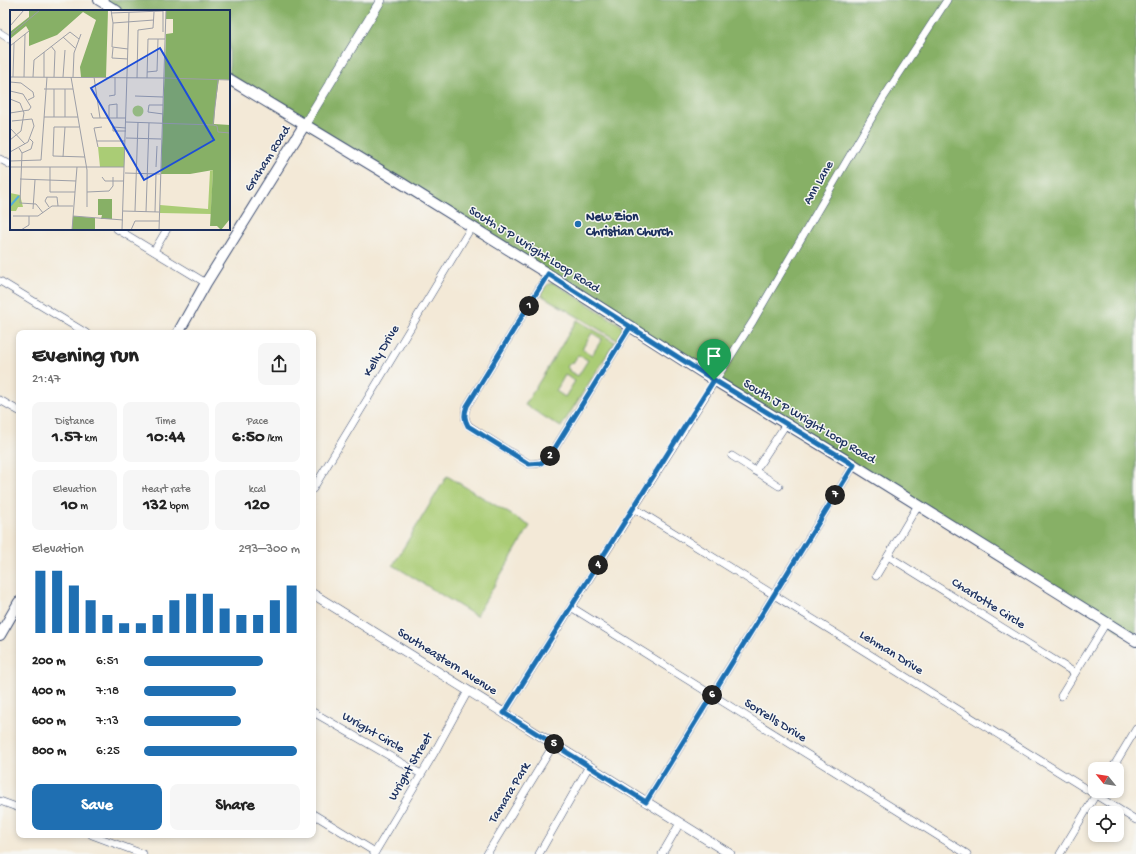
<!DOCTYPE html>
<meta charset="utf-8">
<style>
:root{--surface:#fff;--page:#f6f6f6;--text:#222;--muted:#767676;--accent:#1f6fb2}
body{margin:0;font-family:"Gochi Hand",sans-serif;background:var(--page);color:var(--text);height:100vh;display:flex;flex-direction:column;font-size:15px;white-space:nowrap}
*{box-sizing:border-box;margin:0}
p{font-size:13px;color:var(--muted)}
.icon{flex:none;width:22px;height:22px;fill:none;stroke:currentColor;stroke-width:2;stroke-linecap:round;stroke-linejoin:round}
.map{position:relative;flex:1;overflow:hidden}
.details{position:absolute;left:16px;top:330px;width:300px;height:508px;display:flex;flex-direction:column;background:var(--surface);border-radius:8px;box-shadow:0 2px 6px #0003}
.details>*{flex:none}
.needle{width:26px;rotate:300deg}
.fabs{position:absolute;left:1088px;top:762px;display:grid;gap:8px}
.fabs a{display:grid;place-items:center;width:36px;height:36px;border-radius:8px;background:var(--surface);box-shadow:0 2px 6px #0003;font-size:20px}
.pin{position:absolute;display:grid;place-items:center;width:34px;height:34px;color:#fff;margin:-41px -17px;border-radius:50% 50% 50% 0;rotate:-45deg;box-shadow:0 0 4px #0007}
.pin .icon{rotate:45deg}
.km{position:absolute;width:20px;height:20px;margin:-10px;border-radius:50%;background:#222;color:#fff;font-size:11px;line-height:20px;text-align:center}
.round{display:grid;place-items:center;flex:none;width:42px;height:42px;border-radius:8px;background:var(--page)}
.headline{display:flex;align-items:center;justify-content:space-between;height:68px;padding:0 16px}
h1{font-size:22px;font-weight:800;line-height:30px}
.metrics{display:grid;grid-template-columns:repeat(3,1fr);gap:6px;height:68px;padding:4px 16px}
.metrics div{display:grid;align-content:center;border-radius:8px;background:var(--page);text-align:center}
.metrics b{font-size:17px;font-weight:800}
.metrics small{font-size:11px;font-weight:400}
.metrics p{font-size:11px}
.chart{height:112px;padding:8px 16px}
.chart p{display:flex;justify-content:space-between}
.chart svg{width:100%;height:72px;margin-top:4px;stroke:var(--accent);stroke-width:6}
.action{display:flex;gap:8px;margin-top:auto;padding:8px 16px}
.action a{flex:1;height:46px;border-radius:8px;background:var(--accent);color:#fff;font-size:16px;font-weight:800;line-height:46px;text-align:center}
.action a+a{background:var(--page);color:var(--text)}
ul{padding:0 16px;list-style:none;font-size:13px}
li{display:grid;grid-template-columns:64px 48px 1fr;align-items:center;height:30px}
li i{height:10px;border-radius:5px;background:var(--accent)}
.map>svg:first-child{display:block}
.green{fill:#aacc75;stroke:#627e6a;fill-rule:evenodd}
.forest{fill:#87b066;stroke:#517062}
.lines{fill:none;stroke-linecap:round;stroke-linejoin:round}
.minor-casing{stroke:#3b4b70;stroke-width:8}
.tertiary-casing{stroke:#3b4b70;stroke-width:10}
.secondary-casing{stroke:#3b4b70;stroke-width:12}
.minor{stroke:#fff;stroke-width:7}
.tertiary{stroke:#fff;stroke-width:9}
.secondary{stroke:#fff;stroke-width:10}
.route-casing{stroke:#fff;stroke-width:8}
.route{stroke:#1f6fb2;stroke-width:5}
.poi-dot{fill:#1f6fb2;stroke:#f6f6f2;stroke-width:1.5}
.labels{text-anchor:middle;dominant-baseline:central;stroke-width:3;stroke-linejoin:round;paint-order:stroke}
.street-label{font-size:13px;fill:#1b2f5e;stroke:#f6f6f2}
.poi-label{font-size:13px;font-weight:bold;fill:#1b2f5e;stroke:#f6f6f2;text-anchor:start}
.inset-river{fill:none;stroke:#57b1d5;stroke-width:2}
.inset-road{fill:none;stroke:#9d9fa7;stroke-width:1}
.view{fill:#1d4ed8;fill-opacity:0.15;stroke:#1d4ed8;stroke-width:2}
.inset-edge{fill:none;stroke:#1b2f5e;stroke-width:2}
</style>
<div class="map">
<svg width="1136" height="854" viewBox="0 0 1136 854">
<rect width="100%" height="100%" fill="#f6f6f2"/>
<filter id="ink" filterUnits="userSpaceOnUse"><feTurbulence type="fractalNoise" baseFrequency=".025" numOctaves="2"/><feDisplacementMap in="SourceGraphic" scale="8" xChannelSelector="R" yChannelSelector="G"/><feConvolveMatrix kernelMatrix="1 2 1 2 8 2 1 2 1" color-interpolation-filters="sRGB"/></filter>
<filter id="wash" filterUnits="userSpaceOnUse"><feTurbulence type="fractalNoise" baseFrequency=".012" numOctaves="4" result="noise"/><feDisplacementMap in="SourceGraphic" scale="16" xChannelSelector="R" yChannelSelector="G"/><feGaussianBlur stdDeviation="0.9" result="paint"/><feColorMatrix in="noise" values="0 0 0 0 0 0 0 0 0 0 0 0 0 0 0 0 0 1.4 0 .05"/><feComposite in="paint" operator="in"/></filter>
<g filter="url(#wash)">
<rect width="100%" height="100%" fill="#f3e9d7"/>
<g class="green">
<polygon points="551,283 554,283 621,325 623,331 617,340 541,295 541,294 546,286"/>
<path d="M577,320l38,22 -54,85 -36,-22zM592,333l10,6 -10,16 -10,-6zM578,355l10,5 -10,16 -9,-5v-2l-2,-2 4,-5 2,1zM565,375l10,6 -10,16 -9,-6z"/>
<polygon points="447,476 530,526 476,616 393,565"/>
</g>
<polygon class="forest" points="99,0 1136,0 1136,641 229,79 229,11 117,11"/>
</g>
<g filter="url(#ink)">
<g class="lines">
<defs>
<g id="minor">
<polyline points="0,33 11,40"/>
<polyline points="0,159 11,165"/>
<polyline points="117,229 206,283"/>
<polyline points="154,251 167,229"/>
<path d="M548,274l-81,132c-3,8 -3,13 2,20l60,38c9,0 14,-1 21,-8l80,-129"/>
<polyline points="0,281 86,333"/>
<polyline points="0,400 19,411"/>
<polyline points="732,456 779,486"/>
<polyline points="755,471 786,424"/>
<polyline points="313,489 472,226"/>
<polyline points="634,508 1136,820"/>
<polyline points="888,556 1075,673"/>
<polyline points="876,576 918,505"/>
<polyline points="571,607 967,854"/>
<polyline points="1061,696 1106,623"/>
<polyline points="313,712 421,774"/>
<polyline points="504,713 753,321 884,97 947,0"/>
<polyline points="1112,769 1136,729"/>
<polyline points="0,801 19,808"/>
<polyline points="646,802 854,465"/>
<polyline points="313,814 375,852"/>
<polyline points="92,835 143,854"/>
<polyline points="374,854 433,755 468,691"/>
<polyline points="487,854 554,744"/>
<polyline points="539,854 589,766"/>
<polyline points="662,854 680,823"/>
<polyline points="1060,854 1098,791"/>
</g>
<g id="tertiary">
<polyline points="305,124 381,0"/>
<polyline points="313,594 730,854"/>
</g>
<g id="secondary">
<polyline points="99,0 117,11"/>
<polyline points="229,79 403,184 548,274 714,380 854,465 1136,641"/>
<polyline points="178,333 206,283 305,124"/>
<polyline points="0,635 19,602"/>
</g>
</defs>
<use href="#minor" class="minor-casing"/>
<use href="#tertiary" class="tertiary-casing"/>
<use href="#secondary" class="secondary-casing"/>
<use href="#minor" class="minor"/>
<use href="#tertiary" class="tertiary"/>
<use href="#secondary" class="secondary"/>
</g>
</g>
<g class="lines" filter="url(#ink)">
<defs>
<path id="route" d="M714,380l-166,-106 -81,132c-3,8 -3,13 1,20l61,38 12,-1 9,-7 80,-129 84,53 -210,333 142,89 208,-337 -140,-85"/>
</defs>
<use href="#route" class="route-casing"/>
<use href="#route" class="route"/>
</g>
<circle class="poi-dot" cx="578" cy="224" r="4"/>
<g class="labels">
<g class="street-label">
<text transform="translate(268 159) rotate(-58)">Graham Road</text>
<text transform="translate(819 183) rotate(-60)">Ann Lane</text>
<text transform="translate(534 250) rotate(32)">South J P Wright Loop Road</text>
<text transform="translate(382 351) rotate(-59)">Kelly Drive</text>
<text transform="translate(809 422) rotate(31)">South J P Wright Loop Road</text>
<text transform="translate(988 604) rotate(32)">Charlotte Circle</text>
<text transform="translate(891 653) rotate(32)">Lehman Drive</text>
<text transform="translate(447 662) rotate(32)">Southeastern Avenue</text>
<text transform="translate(775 721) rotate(32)">Sorrells Drive</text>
<text transform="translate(373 733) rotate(30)">Wright Circle</text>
<text transform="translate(411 767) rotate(-60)">Wright Street</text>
<text transform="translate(510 793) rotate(-59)">Tamara Park</text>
</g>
<g class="poi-label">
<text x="586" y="217">New Zion<tspan x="586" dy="15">Christian Church</tspan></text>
</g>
</g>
<g transform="translate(10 10)">
<rect width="220" height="220" fill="#f3e9d7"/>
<path d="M122.5 101a5.5 5.5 0 1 1 11 0a5.5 5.5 0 1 1-11 0ZM88,137h27l-1,20h-24zM203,160l-2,44 -51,-1v-8l48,4 2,-38zM0,183l10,2 3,12h-5l-2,4h-6z" fill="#aacc75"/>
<path d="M19,0h79l-2,67h-25l-1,-10 16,-47 -13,-8 -26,23 -28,11v-15l-3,-5 -16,13v-7l19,-15zM156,0h64v70l-11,-1 -4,28 -1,17 16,1v94l-9,11 -4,-4h-7l3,-56 -23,4h-29l5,-140 7,-1v-14h-7zM88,189h14v20h-11l1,-4h-4zM63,206l22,2v12h-23z" fill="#87b066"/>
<path class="inset-river" d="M0,196l9,-10"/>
<path class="inset-road" d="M101,0l2,13M101,3l52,-2M0,16l14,-16M153,22v-21M0,25l30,-25M53,27l12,11M0,36l19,-15M41,36l4,5 -1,26M103,38l-1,10 16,1M118,39l-16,-2 1,-24 41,-3M34,42v25M137,62l10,-1 1,-32M0,67l155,1M3,67l1,-34M14,67l1,-43M23,67l1,-17 36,-28 9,7M53,67l2,-27M61,67l16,93v37M63,67l1,-24 7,-19M84,67l6,41M127,68l1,-48 15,-2 1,-16M137,68l1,-39h17M155,68l65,2M0,72l11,1 12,9 1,5 -6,3M34,79h29M0,83v-16M99,86l6,-1v-18M125,86l28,1M0,89l10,4 4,10 -3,18 -11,9M0,103l19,-3 2,-3 -8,-13 -13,-3M81,103l2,5h33M153,104l-15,-2 1,-7h14M34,107h34M44,107v-28M55,107v-28M99,108v-13l8,-1v14M116,112l87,3M203,115l5,-45M203,115l4,1 1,6 12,1M69,117h-25l-1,29 32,1M0,118l15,16M116,121h-13v-4l13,1M116,128l35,1M87,131h28M88,137l-4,-19 8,-1M9,138l3,5 9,-4 2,-7 -3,-3M0,142l18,-10 6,-16 -2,-7 -20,2M12,143l-2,50 16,1 7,9M53,147l2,-30M0,151l31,-1 6,-83M0,157h114M40,157v25h25M146,157l1,-21M115,163l35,1M92,167l3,4h19M10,169l56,2M77,182l22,-1 4,-5v-9M39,197l-4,-6 2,-4h10l1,9M23,199l2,-29M113,201l36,1M125,201l3,-89M136,202l3,-89M145,202l1,-38M3,206h25l14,-10h21M63,206l50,4M11,220l8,-5v-9M62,220l5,-63M112,220l7,-218M121,220l4,-9h24M149,220l7,-220"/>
<path class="view" d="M150,38l54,92 -70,40 -53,-92z"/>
<rect width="220" height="220" class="inset-edge"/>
</g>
</svg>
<div class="fabs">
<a><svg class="needle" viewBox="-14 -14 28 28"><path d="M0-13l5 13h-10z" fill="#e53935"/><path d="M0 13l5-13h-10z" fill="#767676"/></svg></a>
<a><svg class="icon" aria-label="locate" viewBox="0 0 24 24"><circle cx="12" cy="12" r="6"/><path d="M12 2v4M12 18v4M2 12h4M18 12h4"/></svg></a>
</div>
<div class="pin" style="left:714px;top:380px;background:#1e9e55"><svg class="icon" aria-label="arrive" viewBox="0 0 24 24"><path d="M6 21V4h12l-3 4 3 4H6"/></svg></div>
<b class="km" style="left:529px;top:306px">1</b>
<b class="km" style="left:550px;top:456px">2</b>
<b class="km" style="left:598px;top:565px">4</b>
<b class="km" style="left:554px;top:744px">5</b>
<b class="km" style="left:712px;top:695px">6</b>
<b class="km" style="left:835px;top:495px">7</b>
<section class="details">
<div class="headline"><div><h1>Evening run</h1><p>21:47</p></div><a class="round"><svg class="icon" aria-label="share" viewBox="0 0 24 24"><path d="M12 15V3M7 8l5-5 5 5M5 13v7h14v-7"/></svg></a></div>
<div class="metrics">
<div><p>Distance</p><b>1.57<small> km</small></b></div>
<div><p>Time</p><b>10:44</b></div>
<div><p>Pace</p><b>6:50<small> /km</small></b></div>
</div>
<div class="metrics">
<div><p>Elevation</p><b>10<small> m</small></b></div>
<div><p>Heart rate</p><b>132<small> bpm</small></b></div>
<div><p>kcal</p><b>120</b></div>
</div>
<div class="chart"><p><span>Elevation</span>293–300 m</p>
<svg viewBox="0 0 160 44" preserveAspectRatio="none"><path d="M5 44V6M15 44V6M25 44V15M35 44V24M45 44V33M55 44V38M65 44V38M75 44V33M85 44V24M95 44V20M105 44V20M115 44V29M125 44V33M135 44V33M145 44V24M155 44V15"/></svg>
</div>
<ul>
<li><b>200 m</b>6:51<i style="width:76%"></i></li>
<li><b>400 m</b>7:18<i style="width:59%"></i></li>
<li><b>600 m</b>7:13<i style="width:62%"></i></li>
<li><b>800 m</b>6:25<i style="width:98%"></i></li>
</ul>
<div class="action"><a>Save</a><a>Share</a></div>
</section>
</div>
